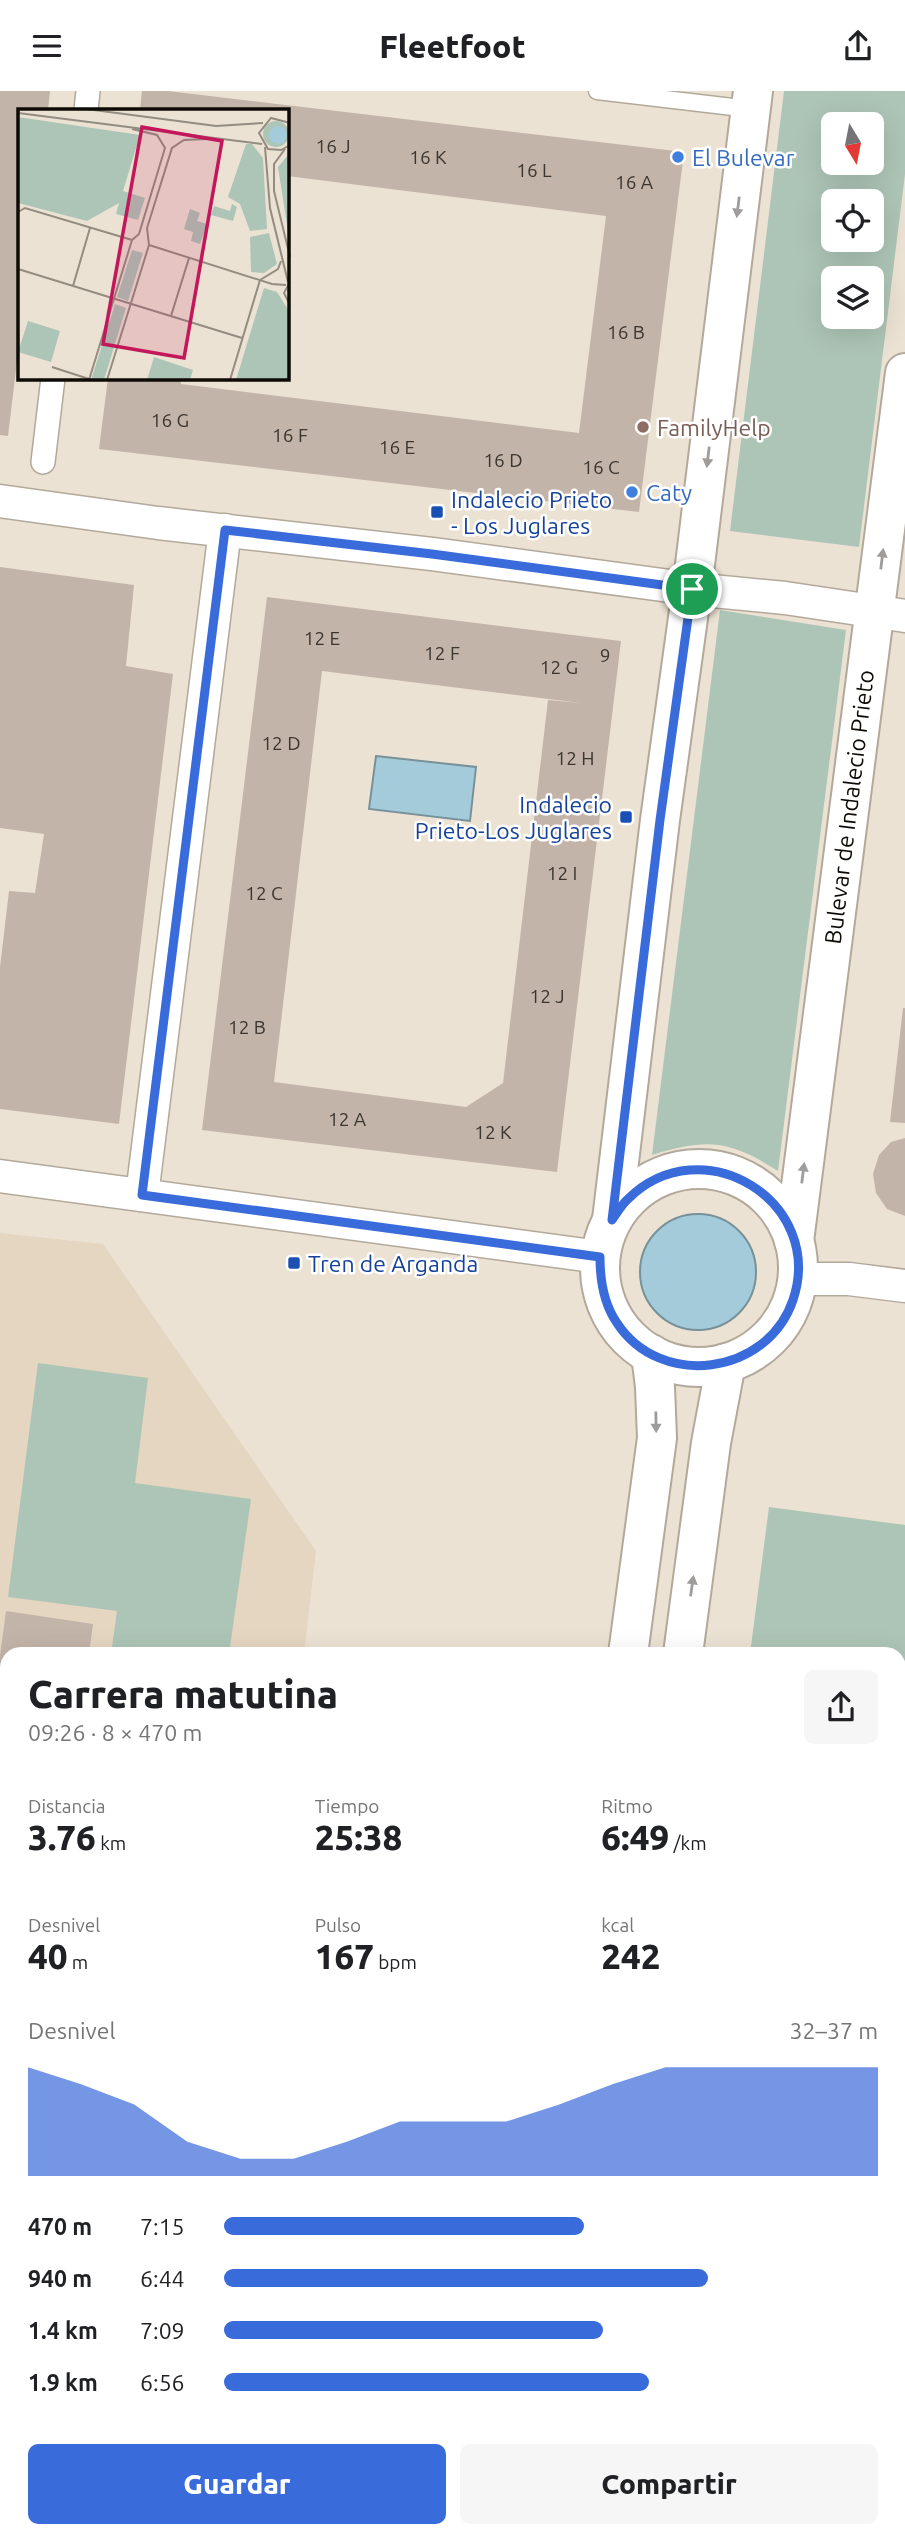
<!DOCTYPE html>
<html lang="es">
<meta charset="utf-8">
<style>
:root{--surface:#fff;--page:#f6f6f6;--text:#202124;--muted:#757577;--accent:#3a6bdb}
body{margin:0;font-family:Ubuntu,sans-serif;background:var(--page);color:var(--text);height:100vh;display:flex;flex-direction:column;font-size:26px;white-space:nowrap}
*{box-sizing:border-box;margin:0}
p{font-size:23px;color:var(--muted)}
.icon{flex:none;width:38px;height:38px;fill:none;stroke:currentColor;stroke-width:2;stroke-linecap:round;stroke-linejoin:round}
.map{position:relative;flex:1;overflow:hidden}
.drawer{position:absolute;left:0px;top:1556px;width:906px;height:891px;display:flex;flex-direction:column;background:var(--surface);border-radius:21px 21px 0 0;box-shadow:0 7px 28px #0002}
.drawer>*{flex:none}
.needle{width:46px;rotate:170deg}
.tools{position:absolute;left:821px;top:21px;display:grid;gap:14px}
.tools a{display:grid;place-items:center;width:63px;height:63px;border-radius:10px;background:var(--surface);box-shadow:0 7px 28px #0002;font-size:35px}
.pin{position:absolute;display:grid;place-items:center;width:60px;height:60px;color:#fff;margin:-30px;border:4px solid #fff;border-radius:50%;box-shadow:0 2px 7px #0007}
.round{display:grid;place-items:center;flex:none;width:74px;height:74px;border-radius:10px;background:var(--page)}
.summary{display:flex;align-items:center;justify-content:space-between;height:119px;padding:0 28px}
h1{font-size:38px;font-weight:800;line-height:52px}
.metrics{display:grid;grid-template-columns:repeat(3,1fr);gap:10px;height:119px;padding:7px 28px}
.metrics div{display:grid;align-content:center}
.metrics b{font-size:35px;font-weight:800}
.metrics small{font-size:19px;font-weight:400}
.metrics p{font-size:19px}
.chart{height:196px;padding:14px 28px}
.chart p{display:flex;justify-content:space-between}
.chart svg{width:100%;height:126px;margin-top:7px;fill:var(--accent);opacity:.7}
.primary-button{display:flex;gap:14px;margin-top:auto;padding:14px 28px}
.primary-button a{flex:1;height:80px;border-radius:10px;background:var(--accent);color:#fff;font-size:28px;font-weight:800;line-height:80px;text-align:center}
.primary-button a+a{background:var(--page);color:var(--text)}
ul{padding:0 28px;list-style:none;font-size:23px}
li{display:grid;grid-template-columns:112px 84px 1fr;align-items:center;height:52px}
li i{height:18px;border-radius:9px;background:var(--accent)}
header{display:flex;justify-content:space-between;align-items:center;height:91px;padding:0 28px;background:var(--surface);font-size:32px;font-weight:800}
.map>svg:first-child{display:block}
.built{fill:#e5d6c1}
.green{fill:#adc5b7;fill-rule:evenodd}
.water{fill:#a4cbd9;stroke:#77919a;stroke-width:2}
.building{fill:#c3b4a9;fill-rule:evenodd}
.lines{fill:none;stroke-linecap:round;stroke-linejoin:round}
.service-casing{stroke:#b3a99b;stroke-width:19}
.pedestrian-casing{stroke:#b3a99b;stroke-width:26}
.minor-casing{stroke:#b3a99b;stroke-width:35}
.tertiary-casing{stroke:#b3a99b;stroke-width:42}
.primary-casing{stroke:#b3a99b;stroke-width:42}
.service{stroke:#fff;stroke-width:16}
.pedestrian{stroke:#fff;stroke-width:23}
.minor{stroke:#fff;stroke-width:32}
.tertiary{stroke:#fff;stroke-width:38}
.primary{stroke:#fff;stroke-width:38}
.oneway{fill:#9f9d9b}
.route-casing{stroke:#fff;stroke-width:14}
.route{stroke:#3a6bdb;stroke-width:9}
.shop-dot{fill:#3f7fe0;stroke:#fff;stroke-width:2.5}
.education-dot{fill:#8d6e63;stroke:#fff;stroke-width:2.5}
.transit-dot{fill:#1a4fb4;stroke:#fff;stroke-width:2.5}
.labels{text-anchor:middle;dominant-baseline:central;stroke-width:5;stroke-linejoin:round;paint-order:stroke}
.number-label{font-size:19px;fill:#3b352f}
.shop-label{font-size:23px;fill:#366cbe;stroke:#fff;text-anchor:start}
.education-label{font-size:23px;fill:#785e54;stroke:#fff;text-anchor:start}
.transit-label{font-size:23px;fill:#164399;stroke:#fff;text-anchor:start}
.street-label{font-size:23px;fill:#0e0b06;stroke:#fff}
.inset-road{fill:none;stroke:#938c81;stroke-width:2}
.view{fill:#c2185b;fill-opacity:0.15;stroke:#c2185b;stroke-width:3.5}
.inset-edge{fill:none;stroke:#0e0b06;stroke-width:3.5}
</style>
<header><svg class="icon" aria-label="menu" viewBox="0 0 24 24"><path d="M4 6h16M4 12h16M4 18h16"/></svg>Fleetfoot<svg class="icon" aria-label="share" viewBox="0 0 24 24"><path d="M12 15V3M7 8l5-5 5 5M5 13v7h14v-7"/></svg></header>
<div class="map">
<svg width="905" height="2445" viewBox="0 0 905 2445">
<rect width="100%" height="100%" fill="#ece2d3"/>
<g class="built">
<polygon points="0,1142 103,1153 316,1460 304,1563 7,1563 7,1741 0,1743"/>
<polygon points="7,1808 7,2414 0,2415 0,1811"/>
</g>
<g class="green">
<path d="M784,0h121v83l-46,373 -129,-16zM872,33v39h-39v-39zM872,110v39h-39v-39zM872,187v39h-39v-39z"/>
<path d="M720,519l126,20 -68,541c-49,-31 -70,-33 -126,-16z"/>
<polygon points="38,1272 148,1287 135,1392 251,1408 229,1563 111,1563 117,1520 8,1506"/>
<polygon points="769,1416 905,1434 905,1698 900,1697 900,1563 750,1563"/>
</g>
<g class="water">
<polygon points="376,665 476,676 470,730 369,718"/>
<circle cx="698" cy="1181" r="58"/>
</g>
<g class="building">
<polygon points="0,0 50,0 48,19 19,19 19,254 8,345 0,344"/>
<polygon points="142,0 168,0 684,61 639,421 99,358 108,287 181,287 181,293 579,342 606,125 287,85 287,19 140,19"/>
<polygon points="0,476 134,494 126,575 173,583 119,1033 0,1018 0,876 9,800 35,802 44,743 0,737"/>
<path d="M267,506l354,44 -64,531 -355,-42zM322,580l259,32 -33,-3 -45,383 -37,24 -192,-25z"/>
<polygon points="903,917 905,917 905,1032 890,1031"/>
<polygon points="905,1047 905,1125 887,1118 876,1102 873,1083 879,1064 891,1051"/>
<polygon points="6,1520 93,1533 89,1563 7,1563 7,1612 0,1611 0,1565"/>
<polygon points="900,1886 905,1887 905,2146 901,2179"/>
</g>
<g class="lines">
<defs>
<polyline id="service" points="597,0 750,18"/>
<g id="pedestrian">
<polyline points="86,19 88,0"/>
<polyline points="43,371 53,287"/>
</g>
<g id="minor">
<polyline points="0,410 158,432 432,463 692,498 785,507 905,525"/>
<polyline points="0,1085 600,1166"/>
<polyline points="142,1104 225,439"/>
<polyline points="798,1188 849,1188 905,1195"/>
</g>
<g id="tertiary">
<circle cx="699" cy="1177" r="99"/>
<polyline points="612,1129 660,729 692,498 753,0"/>
<polyline points="794,1150 905,282"/>
<polyline points="628,1563 657,1347 655,1296 651,1263"/>
<polyline points="683,1563 711,1352 726,1272"/>
<polyline points="900,2384 905,2383"/>
</g>
<g id="primary">
<polyline points="900,2410 905,2410"/>
<polyline points="117,2445 215,2440"/>
</g>
</defs>
<use href="#service" class="service-casing"/>
<use href="#pedestrian" class="pedestrian-casing"/>
<use href="#minor" class="minor-casing"/>
<use href="#tertiary" class="tertiary-casing"/>
<use href="#primary" class="primary-casing"/>
<use href="#service" class="service"/>
<use href="#pedestrian" class="pedestrian"/>
<use href="#minor" class="minor"/>
<use href="#tertiary" class="tertiary"/>
<use href="#primary" class="primary"/>
</g>
<defs><path id="oneway-solid" d="M-6-.8H1V-3.2L6.5 0L1 3.2V.8H-6Z" transform="scale(1.75)"/></defs>
<g class="oneway">
<use href="#oneway-solid" transform="translate(738 116) rotate(97)"/>
<use href="#oneway-solid" transform="translate(708 366) rotate(97)"/>
<use href="#oneway-solid" transform="translate(882 468) rotate(-83)"/>
<use href="#oneway-solid" transform="translate(803 1082) rotate(-83)"/>
<use href="#oneway-solid" transform="translate(656 1331) rotate(89)"/>
<use href="#oneway-solid" transform="translate(692 1495) rotate(-82)"/>
</g>
<g class="lines">
<defs>
<path id="route" d="M225,439l207,24 260,35 -32,231 -48,400c5,-7 10,-16 16,-21 74,-73 198,2 165,101 -26,76 -133,89 -176,23 -14,-20 -17,-43 -17,-66l-458,-62z"/>
</defs>
<use href="#route" class="route-casing"/>
<use href="#route" class="route"/>
</g>
<g class="shop-dot">
<circle cx="678" cy="66" r="7"/>
<circle cx="632" cy="401" r="7"/>
</g>
<circle class="education-dot" cx="643" cy="336" r="7"/>
<g class="transit-dot">
<rect x="430" y="414" width="14" height="14" rx="3.5"/>
<rect x="619" y="719" width="14" height="14" rx="3.5"/>
<rect x="287" y="1165" width="14" height="14" rx="3.5"/>
</g>
<g class="labels">
<g class="number-label">
<text x="333" y="55">16 J</text>
<text x="428" y="66">16 K</text>
<text x="534" y="79">16 L</text>
<text x="634" y="91">16 A</text>
<text x="626" y="241">16 B</text>
<text x="170" y="329">16 G</text>
<text x="290" y="344">16 F</text>
<text x="397" y="356">16 E</text>
<text x="503" y="369">16 D</text>
<text x="601" y="376">16 C</text>
<text x="322" y="547">12 E</text>
<text x="442" y="562">12 F</text>
<text x="605" y="564">9</text>
<text x="559" y="576">12 G</text>
<text x="281" y="652">12 D</text>
<text x="575" y="667">12 H</text>
<text x="562" y="782">12 I</text>
<text x="264" y="802">12 C</text>
<text x="547" y="905">12 J</text>
<text x="247" y="936">12 B</text>
<text x="347" y="1028">12 A</text>
<text x="493" y="1041">12 K</text>
</g>
<g class="shop-label">
<text x="692" y="66">El Bulevar</text>
<text x="646" y="401">Caty</text>
</g>
<g class="education-label">
<text x="657" y="336">FamilyHelp</text>
</g>
<g class="transit-label">
<text x="451" y="408">Indalecio Prieto<tspan x="451" dy="26">- Los Juglares</tspan></text>
<text x="612" y="713" text-anchor="end">Indalecio<tspan x="612" dy="26">Prieto-Los Juglares</tspan></text>
<text x="308" y="1172">Tren de Arganda</text>
</g>
<g class="street-label">
<text transform="translate(849 716) rotate(-83)">Bulevar de Indalecio Prieto</text>
</g>
</g>
<g transform="translate(18 18)">
<rect width="271" height="271" fill="#ece2d3"/>
<path d="M0,8l122,18 -17,56 22,7 -7,22 -22,-6 3,-11 -32,18 -69,-18zM245 25a13 13 0 1 1 26 0a13 13 0 1 1-26 0ZM228,35h6l11,14 4,71 -17,2 -10,-27 -12,-7zM271,45v84l-11,-71zM214,95l5,3 -4,14 -22,-6 3,-9 16,5zM172,100l10,4 -3,8 10,3 -7,20 -9,-3 2,-9 -9,-3zM251,124l8,31 -13,9 -13,-1 -1,-35zM114,141l11,3 -15,48 -11,-4zM246,179l13,4 12,19v69h-53zM97,195l11,4 -22,72h-13zM10,212l32,10 -9,31 -33,-10zM136,248l39,13 -3,10h-43z" fill="#adc5b7"/>
<path d="M251 26a9 9 0 1 1 18 0a9 9 0 1 1-18 0Z" fill="#a4cbd9"/>
<path class="inset-road" d="M68,0l130,17 47,-3M0,4l244,31M272,14l-19,-5 -12,15 9,16 13,1 9,-5M114,20l25,6 8,13 -26,86M247,38l5,61 18,74M267,40l-11,15v27l16,66M0,103l7,-4 107,32M131,136l123,39 14,1M0,160l224,69M242,171l18,-11 3,-8M272,173l-6,11 6,12M55,177l17,-58M153,207l18,-58M34,258l37,12M71,271l43,-140 7,-6M89,271l42,-135 -2,-17 25,-80 12,-8 23,-1M212,271l30,-100"/>
<path class="view" d="M124,18l80,14 -38,217 -81,-14z"/>
<rect width="271" height="271" class="inset-edge"/>
</g>
</svg>
<div class="tools">
<a><svg class="needle" viewBox="-14 -14 28 28"><path d="M0-13l5 13h-10z" fill="#e53935"/><path d="M0 13l5-13h-10z" fill="#757577"/></svg></a>
<a><svg class="icon" aria-label="locate" viewBox="0 0 24 24"><circle cx="12" cy="12" r="6"/><path d="M12 2v4M12 18v4M2 12h4M18 12h4"/></svg></a>
<a><svg class="icon" aria-label="layers" viewBox="0 0 24 24"><path d="M12 4l9 5-9 5-9-5zM3 14l9 5 9-5"/></svg></a>
</div>
<div class="pin" style="left:692px;top:498px;background:#1e9e55"><svg class="icon" aria-label="arrive" viewBox="0 0 24 24"><path d="M6 21V4h12l-3 4 3 4H6"/></svg></div>
<section class="drawer">
<div class="summary"><div><h1>Carrera matutina</h1><p>09:26 · 8 × 470 m</p></div><a class="round"><svg class="icon" aria-label="share" viewBox="0 0 24 24"><path d="M12 15V3M7 8l5-5 5 5M5 13v7h14v-7"/></svg></a></div>
<div class="metrics">
<div><p>Distancia</p><b>3.76<small> km</small></b></div>
<div><p>Tiempo</p><b>25:38</b></div>
<div><p>Ritmo</p><b>6:49<small> /km</small></b></div>
</div>
<div class="metrics">
<div><p>Desnivel</p><b>40<small> m</small></b></div>
<div><p>Pulso</p><b>167<small> bpm</small></b></div>
<div><p>kcal</p><b>242</b></div>
</div>
<div class="chart"><p><span>Desnivel</span>32–37 m</p>
<svg viewBox="0 0 160 44" preserveAspectRatio="none"><path d="M0 44V6L10 12L20 19L30 32L40 38L50 38L60 32L70 25L80 25L90 25L100 19L110 12L120 6L130 6L140 6L150 6L160 6V44z"/></svg>
</div>
<ul>
<li><b>470 m</b>7:15<i style="width:55%"></i></li>
<li><b>940 m</b>6:44<i style="width:74%"></i></li>
<li><b>1.4 km</b>7:09<i style="width:58%"></i></li>
<li><b>1.9 km</b>6:56<i style="width:65%"></i></li>
</ul>
<div class="primary-button"><a>Guardar</a><a>Compartir</a></div>
</section>
</div>
